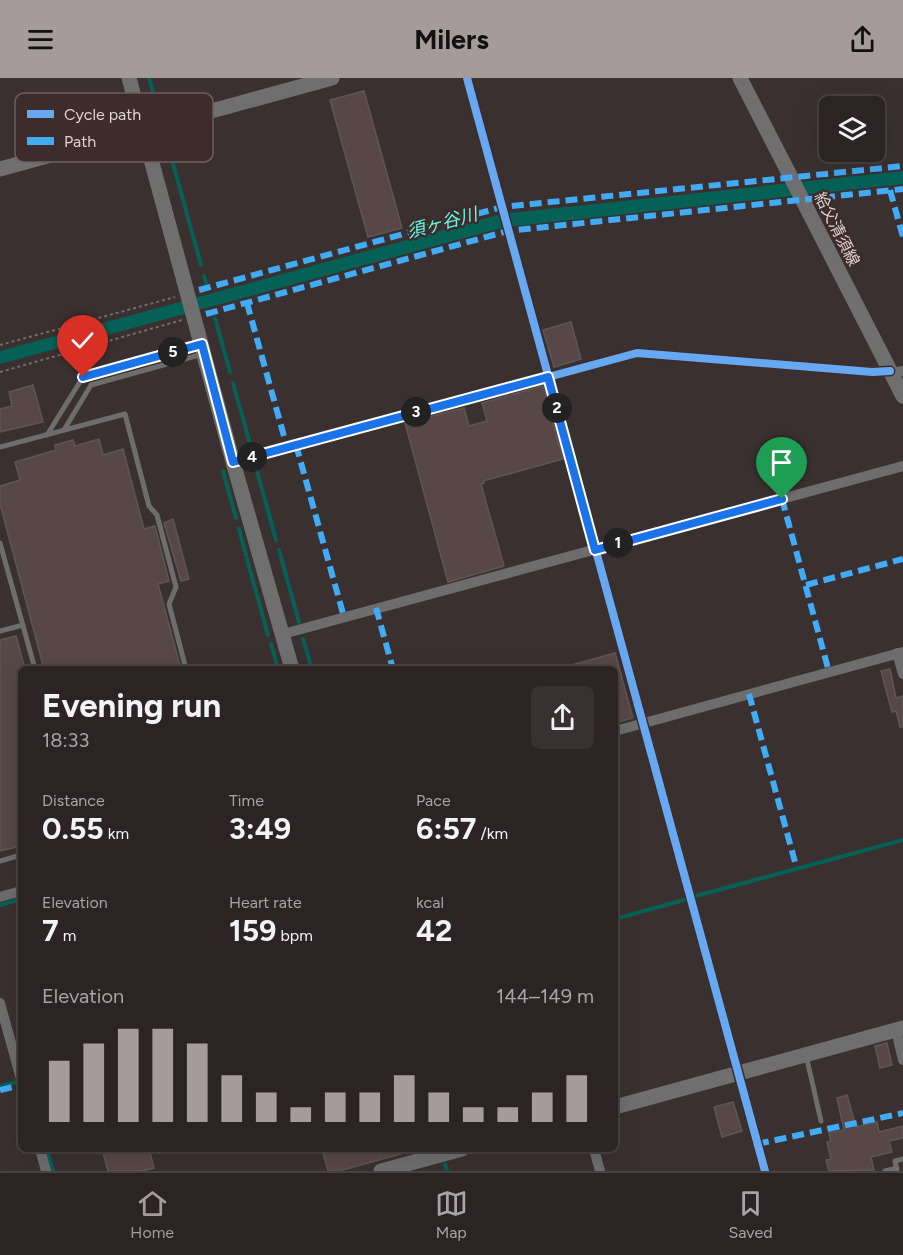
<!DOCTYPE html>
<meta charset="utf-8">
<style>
:root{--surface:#2c2424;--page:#383031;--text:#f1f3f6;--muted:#a6a4a6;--line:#484141;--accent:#a59b9a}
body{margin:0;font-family:Figtree,"Noto Sans JP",sans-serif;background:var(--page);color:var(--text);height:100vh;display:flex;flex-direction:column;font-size:22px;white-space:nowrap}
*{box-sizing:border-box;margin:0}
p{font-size:20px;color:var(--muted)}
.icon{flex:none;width:33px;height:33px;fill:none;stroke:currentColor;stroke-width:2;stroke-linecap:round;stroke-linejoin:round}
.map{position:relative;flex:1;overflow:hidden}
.details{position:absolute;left:18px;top:588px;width:600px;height:486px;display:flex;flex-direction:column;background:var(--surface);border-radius:9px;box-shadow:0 6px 24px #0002,0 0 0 2px var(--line)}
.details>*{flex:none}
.controls{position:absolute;left:819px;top:18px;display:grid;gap:12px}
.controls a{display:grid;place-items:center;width:66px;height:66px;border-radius:9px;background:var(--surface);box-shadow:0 6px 24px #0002,0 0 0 2px var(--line);font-size:30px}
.pin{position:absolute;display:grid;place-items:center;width:51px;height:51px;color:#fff;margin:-62px -26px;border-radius:50% 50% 50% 0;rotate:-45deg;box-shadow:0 0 6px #0007}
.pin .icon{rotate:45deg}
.km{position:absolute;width:30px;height:30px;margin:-15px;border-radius:50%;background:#222;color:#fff;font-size:16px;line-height:30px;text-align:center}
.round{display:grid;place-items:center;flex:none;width:63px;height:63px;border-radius:9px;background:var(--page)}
.summary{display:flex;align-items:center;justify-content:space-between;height:102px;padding:0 24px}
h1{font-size:33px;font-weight:700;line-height:45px}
.metrics{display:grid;grid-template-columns:repeat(3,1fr);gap:9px;height:102px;padding:6px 24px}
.metrics div{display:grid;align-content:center}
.metrics b{font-size:30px;font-weight:700}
.metrics small{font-size:16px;font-weight:400}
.metrics p{font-size:16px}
.chart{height:168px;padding:12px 24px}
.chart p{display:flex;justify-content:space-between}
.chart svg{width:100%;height:108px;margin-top:6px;stroke:var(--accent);stroke-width:6}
header{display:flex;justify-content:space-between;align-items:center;height:78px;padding:0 24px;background:var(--accent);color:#111;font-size:27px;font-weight:700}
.tab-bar{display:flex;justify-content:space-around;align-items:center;height:84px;border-top:2px solid var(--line);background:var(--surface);font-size:16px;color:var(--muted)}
.tab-bar a{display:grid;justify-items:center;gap:3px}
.tab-bar .selected{color:var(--accent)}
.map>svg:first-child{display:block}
.water{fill:#056156}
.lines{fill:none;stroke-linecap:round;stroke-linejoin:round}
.stream{stroke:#056156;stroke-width:4}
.building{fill:#584747;stroke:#5e5656;stroke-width:1.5}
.path{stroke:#706e6e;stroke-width:2;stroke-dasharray:3 3;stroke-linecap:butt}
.lane{stroke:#6c6d6c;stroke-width:5}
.street{stroke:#6c6d6c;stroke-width:10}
.secondary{stroke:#706f6f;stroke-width:15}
.quiet{stroke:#42abf6;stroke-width:6;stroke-dasharray:12 6;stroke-linecap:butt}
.cycleway-casing{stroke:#3e2c2c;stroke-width:11}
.cycleway{stroke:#66a8f1;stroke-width:8}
.route-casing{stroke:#fff;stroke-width:12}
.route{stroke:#1a73e8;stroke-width:8}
.labels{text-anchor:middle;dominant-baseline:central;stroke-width:5;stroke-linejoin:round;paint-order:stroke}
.street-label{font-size:16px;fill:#dfd4d3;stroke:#3e2c2c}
.water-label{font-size:18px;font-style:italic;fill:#63fae3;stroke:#3e2c2c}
.key{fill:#3e2c2c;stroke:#6e5e5e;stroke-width:1.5}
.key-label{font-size:16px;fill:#dfd4d3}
</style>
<header><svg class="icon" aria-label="menu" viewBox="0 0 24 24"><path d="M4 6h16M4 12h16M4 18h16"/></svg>Milers<svg class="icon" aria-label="share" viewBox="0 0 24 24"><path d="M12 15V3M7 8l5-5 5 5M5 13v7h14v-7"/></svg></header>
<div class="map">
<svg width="903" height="1093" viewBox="0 0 903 1093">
<rect width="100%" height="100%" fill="#3a3030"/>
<polygon class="water" points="903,93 903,106 505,149 0,286 0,273 502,136"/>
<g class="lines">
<g class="stream">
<polyline points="149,0 158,31"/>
<polyline points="166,60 201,187"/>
<polyline points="204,198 206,205"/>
<polyline points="215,240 230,294"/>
<polyline points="233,305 252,373"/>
<polyline points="255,386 276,462"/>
<polyline points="223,393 236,440"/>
<polyline points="239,451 246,477"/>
<polyline points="279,472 299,544"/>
<polyline points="247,481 268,557"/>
<polyline points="303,561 312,591"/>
<polyline points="271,566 278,591"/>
<polyline points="696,818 903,762"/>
<polyline points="0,827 21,821"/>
<polyline points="615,841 684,822"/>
<polyline points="0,1008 17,1004"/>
<polyline points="47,1071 53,1093"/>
<polyline points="445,1086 447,1093"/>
</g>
</g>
<g class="building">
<polygon points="364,13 402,150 368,159 330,22"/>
<polygon points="571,244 581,281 554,289 543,252"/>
<polygon points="33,307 43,344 0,354 0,331 12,328 9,314"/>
<polygon points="543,308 563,381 483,403 484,405 481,406 504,488 448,504 405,345 464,330 469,348 487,343 482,325"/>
<polygon points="99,361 103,377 123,371 144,451 155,448 169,503 158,506 181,591 44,591 0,426 0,408 20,402 15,384 56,372 55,367 73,362 75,368"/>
<polygon points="173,441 189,501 181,503 164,445"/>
<polygon points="16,558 25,591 21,591 21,768 0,773 0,562"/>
<polygon points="615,575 633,640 615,645 615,591 568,591 568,588"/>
<polygon points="890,591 896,620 903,618 903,649 900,649 896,633 892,634 881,593"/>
<polygon points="887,965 892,987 880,990 875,968"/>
<polygon points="847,1017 856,1049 877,1044 879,1054 903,1048 903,1060 889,1063 892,1074 871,1079 874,1092 829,1093 826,1082 831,1081 827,1064 831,1063 829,1055 844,1052 837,1020"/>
<polygon points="733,1024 742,1053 722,1059 714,1029"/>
<polygon points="102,1071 149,1071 154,1090 143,1093 108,1093"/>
<polygon points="322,1071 407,1071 408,1074 339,1093 328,1093"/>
</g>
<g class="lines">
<g class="path">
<polyline points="0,267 175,219"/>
<polyline points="0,294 182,242"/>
</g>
<g class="lane">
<polyline points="64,352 91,307 203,276"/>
<polyline points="47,357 83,299 201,267"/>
<polyline points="0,369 125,336 149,428 157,437 176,509 169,526 186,591"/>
<polyline points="0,465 35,591"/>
<polyline points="0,553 23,547"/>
<polyline points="0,783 21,777"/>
<polyline points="806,977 821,1043"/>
<polyline points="885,1093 897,1090"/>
<polyline points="897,1093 895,1083 903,1081"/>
</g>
<g class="street">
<polyline points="467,0 765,1093"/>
<polyline points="891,295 903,293"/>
<polyline points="233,384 637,275 872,294 890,293"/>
<polyline points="283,556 903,388"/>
<polyline points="897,575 903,596"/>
<polyline points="615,653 903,574"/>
<polyline points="0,819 21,813"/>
<polyline points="0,925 21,1001"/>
<polyline points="896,952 903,982"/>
<polyline points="40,1071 46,1093"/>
<polyline points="594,1071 600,1093"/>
</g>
<g class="secondary">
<polyline points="129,0 233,384 292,591"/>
<polyline points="740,0 903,318"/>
<polyline points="0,91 332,0"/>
<polyline points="615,1029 903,950"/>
<polyline points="381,1093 462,1071"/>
</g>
<g class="quiet">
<polyline points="890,112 903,159"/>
<polyline points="199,212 502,129 903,88"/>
<polyline points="247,225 287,369"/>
<polyline points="206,236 508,153 903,111"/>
<polyline points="296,367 344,539"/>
<polyline points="782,421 829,594"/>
<polyline points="806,507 903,481"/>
<polyline points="376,530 393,591"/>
<polyline points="749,616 795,784"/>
<polyline points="0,1012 21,1007"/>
<polyline points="757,1066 903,1035"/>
</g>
<defs>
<g id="cycleway">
<polyline points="467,0 765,1093"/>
<polyline points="233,384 637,275 872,294 890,293"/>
</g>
</defs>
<use href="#cycleway" class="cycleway-casing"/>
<use href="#cycleway" class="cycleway"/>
</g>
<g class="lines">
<defs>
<polyline id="route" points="83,299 202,266 233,384 548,299 595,472 782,421"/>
</defs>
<use href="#route" class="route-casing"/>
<use href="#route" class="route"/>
</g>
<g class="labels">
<g class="street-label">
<text transform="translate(837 151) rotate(63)">給父清須線</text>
</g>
<g class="water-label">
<text transform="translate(442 145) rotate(-15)">須ヶ谷川</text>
</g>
</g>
<rect x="15" y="15" width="198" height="69" rx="9" class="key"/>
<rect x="27" y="32" width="27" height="8" fill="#66a8f1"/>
<rect x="27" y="59" width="27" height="8" fill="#42abf6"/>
<g class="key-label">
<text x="64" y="42">Cycle path</text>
<text x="64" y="69">Path</text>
</g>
</svg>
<div class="controls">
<a><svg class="icon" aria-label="layers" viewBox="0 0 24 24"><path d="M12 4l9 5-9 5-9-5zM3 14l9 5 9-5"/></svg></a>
</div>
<div class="pin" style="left:782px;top:421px;background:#1e9e55"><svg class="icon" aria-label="arrive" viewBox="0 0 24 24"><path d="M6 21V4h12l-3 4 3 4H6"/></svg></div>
<div class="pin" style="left:83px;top:299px;background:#d93025"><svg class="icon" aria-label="check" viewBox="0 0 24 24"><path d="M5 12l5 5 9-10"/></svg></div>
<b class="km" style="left:618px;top:465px">1</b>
<b class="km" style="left:557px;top:330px">2</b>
<b class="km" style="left:416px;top:334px">3</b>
<b class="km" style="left:252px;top:379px">4</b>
<b class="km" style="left:173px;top:274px">5</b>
<section class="details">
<div class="summary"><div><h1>Evening run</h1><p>18:33</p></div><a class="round"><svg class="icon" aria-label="share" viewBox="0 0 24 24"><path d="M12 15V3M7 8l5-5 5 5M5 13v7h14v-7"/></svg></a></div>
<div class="metrics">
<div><p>Distance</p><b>0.55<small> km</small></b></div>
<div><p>Time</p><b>3:49</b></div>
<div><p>Pace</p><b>6:57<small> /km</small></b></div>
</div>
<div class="metrics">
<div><p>Elevation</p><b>7<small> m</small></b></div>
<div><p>Heart rate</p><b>159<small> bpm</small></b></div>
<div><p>kcal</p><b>42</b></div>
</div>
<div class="chart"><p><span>Elevation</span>144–149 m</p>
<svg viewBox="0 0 160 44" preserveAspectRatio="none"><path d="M5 44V19M15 44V12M25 44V6M35 44V6M45 44V12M55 44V25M65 44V32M75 44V38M85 44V32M95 44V32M105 44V25M115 44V32M125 44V38M135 44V38M145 44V32M155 44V25"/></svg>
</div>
</section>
</div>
<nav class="tab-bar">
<a class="selected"><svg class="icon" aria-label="home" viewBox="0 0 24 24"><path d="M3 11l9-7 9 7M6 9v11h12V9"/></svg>Home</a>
<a><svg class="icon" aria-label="map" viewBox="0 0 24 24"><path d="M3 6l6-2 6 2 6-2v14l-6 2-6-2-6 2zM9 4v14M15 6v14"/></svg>Map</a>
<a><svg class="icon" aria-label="saved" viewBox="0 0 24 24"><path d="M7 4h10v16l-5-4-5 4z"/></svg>Saved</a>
</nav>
